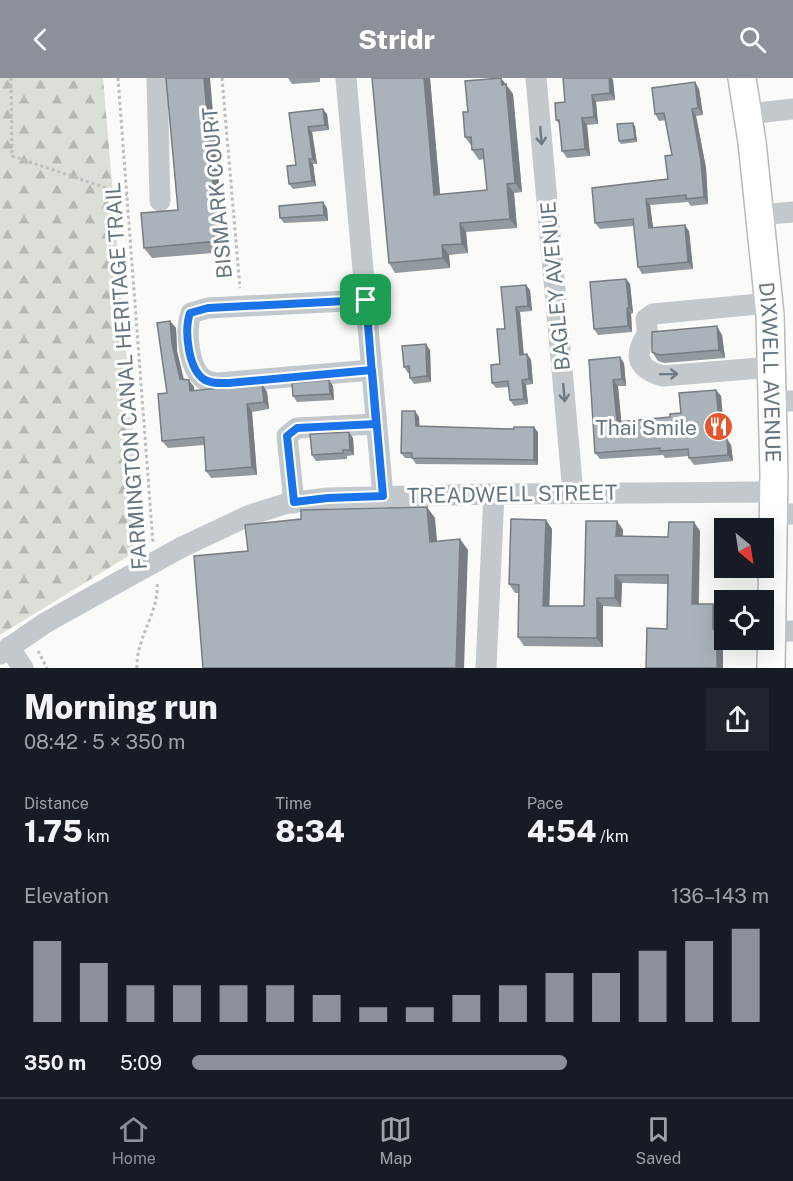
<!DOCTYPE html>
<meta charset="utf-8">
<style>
:root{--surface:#171b24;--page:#20242c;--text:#f1f3f6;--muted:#9ea1a6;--line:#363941;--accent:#8c9099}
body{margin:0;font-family:"Public Sans",sans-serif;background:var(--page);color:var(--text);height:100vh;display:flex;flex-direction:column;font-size:22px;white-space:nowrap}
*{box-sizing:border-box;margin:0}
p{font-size:20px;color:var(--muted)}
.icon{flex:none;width:33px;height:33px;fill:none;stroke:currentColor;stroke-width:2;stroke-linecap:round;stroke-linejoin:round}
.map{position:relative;height:590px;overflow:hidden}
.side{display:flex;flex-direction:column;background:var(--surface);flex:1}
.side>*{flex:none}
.needle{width:39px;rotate:150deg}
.buttons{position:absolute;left:714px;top:440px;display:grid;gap:12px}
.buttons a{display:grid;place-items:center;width:60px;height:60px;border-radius:0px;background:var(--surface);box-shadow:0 6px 24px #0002;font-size:30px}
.pin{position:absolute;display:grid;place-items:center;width:51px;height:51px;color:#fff;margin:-26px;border-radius:12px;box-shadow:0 3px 9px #0006}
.round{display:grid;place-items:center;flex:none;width:63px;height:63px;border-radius:0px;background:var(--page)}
.head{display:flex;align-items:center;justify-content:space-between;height:102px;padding:0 24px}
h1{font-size:33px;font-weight:800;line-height:45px}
.figures{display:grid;grid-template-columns:repeat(3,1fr);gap:9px;height:102px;padding:6px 24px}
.figures div{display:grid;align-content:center}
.figures b{font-size:30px;font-weight:800}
.figures small{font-size:16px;font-weight:400}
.figures p{font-size:16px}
.chart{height:168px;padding:12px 24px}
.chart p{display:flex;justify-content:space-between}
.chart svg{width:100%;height:108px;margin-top:6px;stroke:var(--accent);stroke-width:6}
ul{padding:0 24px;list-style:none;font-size:20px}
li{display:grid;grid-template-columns:96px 72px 1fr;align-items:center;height:45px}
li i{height:15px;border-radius:8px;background:var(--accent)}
header{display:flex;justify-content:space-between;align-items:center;height:78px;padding:0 24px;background:var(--accent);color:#fff;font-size:27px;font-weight:800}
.tab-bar{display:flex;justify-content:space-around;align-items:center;height:84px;border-top:2px solid var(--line);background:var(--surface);font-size:16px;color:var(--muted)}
.tab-bar a{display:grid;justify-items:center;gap:3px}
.tab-bar .active{color:var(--accent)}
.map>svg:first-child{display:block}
.forest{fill:url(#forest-firs)}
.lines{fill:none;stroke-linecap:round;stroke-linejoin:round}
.major-casing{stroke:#b5babe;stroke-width:30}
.path{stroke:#bbbfc2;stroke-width:3;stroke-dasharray:3 3;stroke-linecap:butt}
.minor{stroke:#c3c8cc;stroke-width:21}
.major{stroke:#fff;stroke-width:27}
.minor-bridge{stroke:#c3c8cc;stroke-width:21}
.wall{fill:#929a9f}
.shaded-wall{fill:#777d82}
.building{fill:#aab3b9;stroke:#777d82;stroke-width:1.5}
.oneway{stroke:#6a7a87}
.route-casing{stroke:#fff;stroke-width:12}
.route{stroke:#1a73e8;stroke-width:8}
.labels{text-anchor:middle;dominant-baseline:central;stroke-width:6;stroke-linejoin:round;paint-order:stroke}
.street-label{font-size:21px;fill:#657683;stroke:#fff}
.poi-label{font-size:21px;fill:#657683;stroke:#fff;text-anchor:end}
</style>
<header><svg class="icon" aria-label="back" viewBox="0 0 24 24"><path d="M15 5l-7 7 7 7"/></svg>Stridr<svg class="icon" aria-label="search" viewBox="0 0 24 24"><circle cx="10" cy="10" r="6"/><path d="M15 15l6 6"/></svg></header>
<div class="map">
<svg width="793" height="590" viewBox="0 0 793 590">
<defs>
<pattern id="forest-firs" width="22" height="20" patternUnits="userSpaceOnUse" patternTransform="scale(1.5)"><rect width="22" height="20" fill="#dadfd7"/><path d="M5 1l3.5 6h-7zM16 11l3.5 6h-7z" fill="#b4b9b4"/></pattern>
</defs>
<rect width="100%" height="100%" fill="#fafaf8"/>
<polygon class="forest" points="0,0 103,0 143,469 0,557"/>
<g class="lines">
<defs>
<g id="major">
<path id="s1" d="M742,0l10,64 18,173 4,160 -3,193"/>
</g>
</defs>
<use href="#major" class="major-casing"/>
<g class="path">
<polyline points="11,0 12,78 127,117"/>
<polyline points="118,0 153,465"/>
<polyline points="222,0 240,210"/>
<polyline points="38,573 47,590"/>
<path d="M137,590c-1,-31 23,-57 20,-86"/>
</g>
<g class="minor">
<polyline points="157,0 160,123"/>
<polyline points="346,0 383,418"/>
<polyline points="536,0 573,415"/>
<polyline points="748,36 793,31"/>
<polyline points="760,137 793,134"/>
<path d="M366,222l-158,8 -17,5c-6,17 -3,59 16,68 3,1 6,2 10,2l155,-13"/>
<path d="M769,225l-116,11 -7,5c0,4 2,10 1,14 -1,5 -5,9 -6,13 -7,18 7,26 22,30l109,-9"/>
<polyline points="773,323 793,323"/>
<polyline points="294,425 287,358 297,350 376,346"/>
<polyline points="773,436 793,436"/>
<polyline points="182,469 250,437 288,425 328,420 494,416 774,414"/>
<polyline points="772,554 793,553"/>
<polyline points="9,569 23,590"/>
<polyline points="0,576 45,545 124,501"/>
<polyline points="486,590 494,416"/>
</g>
<use href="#major" class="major"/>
<polyline class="minor-bridge" points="124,501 182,469"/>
</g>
<g class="wall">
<polygon points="166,0 225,174 152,180 144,170 178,132"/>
<polygon points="288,0 320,0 320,4 292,6"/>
<polygon points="372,0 430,0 440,117 487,112 484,81 479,82 472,72 472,69 465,59 468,34 501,0 513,16 522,114 514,115 517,150 466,154 468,175 449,177 450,190 395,195 389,185"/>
<polygon points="563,0 612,0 613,2 615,22 596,24 598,46 587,47 590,78 567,80 562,73 560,47 556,42 565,24"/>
<polygon points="695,4 699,11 703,37 696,38 706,90 708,126 691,128 688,124 650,127 653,150 689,153 693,191 642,196 638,189 634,148 600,151 595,145 668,101 672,77 666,42 659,43 655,36"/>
<polygon points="289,35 327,36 329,52 312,54 317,86 313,86 316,108 293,111 289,106 296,87"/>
<polygon points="635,48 637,64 621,66 619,63"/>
<polygon points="327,130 328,143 284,145 280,140"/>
<polygon points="626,201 630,206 633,235 631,236 632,254 598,257 594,251"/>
<polygon points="501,209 530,212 532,233 520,234 524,277 527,276 531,282 533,306 526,307 528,326 514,328 510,322 508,309 496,310 492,305 500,286 505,251"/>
<polygon points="170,243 176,250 177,273 184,301 194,309 194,313 262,306 267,314 269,331 252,334 257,397 211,400 206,393 204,367 168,370 162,363 167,315"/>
<polygon points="722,257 725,280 664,285 658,283 652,274"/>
<polygon points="430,272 431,304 414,306 410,300 409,295 408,295 404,289"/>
<polygon points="589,282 624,285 626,308 618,308 621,344 670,339 681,335 716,312 721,318 725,361 727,361 731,367 733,383 694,387 689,380 689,378 665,380 663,377 600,381 595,375"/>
<polygon points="329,302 333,308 334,322 297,324 293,318"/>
<polygon points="419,339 419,349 538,354 538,387 416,386 412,380 405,380 401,375"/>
<polygon points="353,360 354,377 347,378 347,381 316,383 312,377"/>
<polygon points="546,442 552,451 549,528 584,528 617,443 623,452 623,458 668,459 700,453 699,526 713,526 719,535 719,554 723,560 667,551 668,506 622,505 621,529 603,528 603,569 524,568 518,559 519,515 515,515 509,506"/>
</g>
<g class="shaded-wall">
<polygon points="204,0 210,0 225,174 218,163"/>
<polygon points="424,0 430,0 441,126 434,117"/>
<polygon points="501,0 513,16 522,114 515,105"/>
<polygon points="609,0 612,0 613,2 615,22 610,15"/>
<polygon points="695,4 699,11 703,37 698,30"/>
<polygon points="592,17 596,24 598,46 594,39"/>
<polygon points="323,31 327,36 329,52 325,47"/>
<polygon points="692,31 696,38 706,90 708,126 704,119"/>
<polygon points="582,40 587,47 590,78 585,71"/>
<polygon points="633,45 635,48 637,64 635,61"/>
<polygon points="308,49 312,54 317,86 313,81"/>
<polygon points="309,81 313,86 316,108 312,103"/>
<polygon points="507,106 514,115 517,150 510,141"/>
<polygon points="646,121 650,127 654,157 649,150"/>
<polygon points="323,124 327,130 328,143 324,137"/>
<polygon points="460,145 466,154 468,175 462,166"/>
<polygon points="685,147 689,153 693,191 688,184"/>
<polygon points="442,167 449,177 450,190 443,180"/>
<polygon points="626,201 630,206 633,235 629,230"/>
<polygon points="526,207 530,212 532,233 528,228"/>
<polygon points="516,229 520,234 524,282 520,277"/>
<polygon points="627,230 631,236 632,254 628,248"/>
<polygon points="170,243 176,250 177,273 185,308 180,301 172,266"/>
<polygon points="717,248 722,257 725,280 719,272"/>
<polygon points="426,266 430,272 431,304 427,298"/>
<polygon points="527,276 531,282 533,306 529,301"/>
<polygon points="620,279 624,285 626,308 622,301"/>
<polygon points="189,302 194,309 195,321 190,313"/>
<polygon points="329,302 333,308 334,322 330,316"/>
<polygon points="522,302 526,307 528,326 524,321"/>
<polygon points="613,302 618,308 622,351 617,344"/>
<polygon points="262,306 267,314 269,331 264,324"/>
<polygon points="716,312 721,318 725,368 721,361"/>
<polygon points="247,326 252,334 257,397 252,389"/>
<polygon points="415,333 419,339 420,354 416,348"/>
<polygon points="534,349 538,354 538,387 534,382"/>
<polygon points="349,354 353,360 354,377 350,372"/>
<polygon points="727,361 731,367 733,383 728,377"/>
<polygon points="427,429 435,440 438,474 430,464"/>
<polygon points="546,442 552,451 549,537 543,528"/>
<polygon points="617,443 623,452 622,466 616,458"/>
<polygon points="694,444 700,453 698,534 692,526"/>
<polygon points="460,461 468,472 464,590 456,590"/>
<polygon points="615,497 622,505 621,529 615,520"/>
<polygon points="597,520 603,528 603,569 597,560"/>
<polygon points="713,526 719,535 719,554 723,560 723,590 717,590 713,551"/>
</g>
<g class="building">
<polygon points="166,0 204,0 218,163 144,170 141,135 178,132"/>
<polygon points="372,0 424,0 434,117 487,112 483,71 472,72 471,59 465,59 463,34 468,34 465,3 501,0 502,7 506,6 515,105 507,106 510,141 460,145 462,166 442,167 443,180 389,185"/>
<polygon points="563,0 609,0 610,15 592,17 594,39 582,40 585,71 562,73 559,42 556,42 555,25 565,24"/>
<polygon points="695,4 698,30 692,31 701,83 704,119 686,121 686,117 646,121 649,150 685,147 688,184 638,189 633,141 595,145 592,110 668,101 665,78 672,77 664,35 655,36 652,10"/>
<polygon points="323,31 325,47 308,49 313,81 309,81 312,103 289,106 287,88 296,87 289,35"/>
<polygon points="633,45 635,61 619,63 617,46"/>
<polygon points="323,124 324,137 280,140 279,128"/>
<polygon points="626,201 629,230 627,230 628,248 594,251 590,204"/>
<polygon points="526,207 528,228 516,229 520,277 527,276 529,301 522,302 524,321 510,322 508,303 492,305 491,287 500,286 497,251 505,251 501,209"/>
<polygon points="170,243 172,266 180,301 189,302 190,313 262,306 264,324 247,326 252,389 206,393 204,359 162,363 158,316 167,315 157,245"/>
<polygon points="717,248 719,272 659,277 652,274 652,254"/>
<polygon points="426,266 427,298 410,300 409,288 404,289 402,268"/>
<polygon points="620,279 622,301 613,302 617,344 670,339 670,336 681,335 679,315 716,312 721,361 727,361 728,377 689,380 688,371 660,373 660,370 595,375 589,282"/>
<polygon points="329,302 330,316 293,318 292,305"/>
<polygon points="402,333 415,333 416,348 514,351 514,349 534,349 534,382 412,380 412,375 401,375"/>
<polygon points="349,354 350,372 343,372 343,375 312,377 310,356"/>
<polygon points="427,429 430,464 460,461 456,590 203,590 194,478 248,473 245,447 301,441 301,432"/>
<polygon points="511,441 546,442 543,528 584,528 586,443 617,443 616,458 668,459 669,444 694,444 692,526 713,526 713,551 717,551 717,590 646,590 647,550 667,551 668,497 615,497 615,520 597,520 597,560 518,559 519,507 509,506"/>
</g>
<defs><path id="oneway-shaft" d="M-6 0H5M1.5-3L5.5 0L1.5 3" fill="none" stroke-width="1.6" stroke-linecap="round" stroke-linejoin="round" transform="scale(1.5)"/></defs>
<g class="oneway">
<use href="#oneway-shaft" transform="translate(541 58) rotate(85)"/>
<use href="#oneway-shaft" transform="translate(669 296) rotate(-1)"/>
<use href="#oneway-shaft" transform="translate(564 315) rotate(85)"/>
</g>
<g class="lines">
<defs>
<path id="route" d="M366,222l-158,8 -18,5c-6,17 -2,57 15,67 7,4 16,3 24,3l143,-13 11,126 -55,2 -34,4 -7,-66 10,-8 79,-4 -10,-124"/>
</defs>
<use href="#route" class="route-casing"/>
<use href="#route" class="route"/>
</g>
<defs>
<symbol id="restaurant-disc" viewBox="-11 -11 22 22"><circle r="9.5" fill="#e4572e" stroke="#fff"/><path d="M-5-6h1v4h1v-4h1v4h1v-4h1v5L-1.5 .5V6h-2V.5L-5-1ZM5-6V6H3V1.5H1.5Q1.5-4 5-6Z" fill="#fff"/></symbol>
</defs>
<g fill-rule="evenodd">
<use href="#restaurant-disc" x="702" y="332" width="33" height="33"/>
</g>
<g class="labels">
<g class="street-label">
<text transform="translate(217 115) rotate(-95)">BISMARK COURT</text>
<text transform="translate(555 208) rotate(-95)">BAGLEY AVENUE</text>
<text stroke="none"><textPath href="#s1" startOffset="296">DIXWELL AVENUE</textPath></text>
<text transform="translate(126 298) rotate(-94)">FARMINGTON CANAL HERITAGE TRAIL</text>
<text transform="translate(512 416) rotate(-1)">TREADWELL STREET</text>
</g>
<g class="poi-label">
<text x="697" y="349">Thai Smile</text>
</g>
</g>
</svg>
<div class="buttons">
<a><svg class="needle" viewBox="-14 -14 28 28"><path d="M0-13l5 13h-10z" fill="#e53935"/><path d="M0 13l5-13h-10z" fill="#9ea1a6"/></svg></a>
<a><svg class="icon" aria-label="locate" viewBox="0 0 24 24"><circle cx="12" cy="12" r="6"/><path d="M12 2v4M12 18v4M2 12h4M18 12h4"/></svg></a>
</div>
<div class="pin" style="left:366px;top:222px;background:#1e9e55"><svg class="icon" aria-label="arrive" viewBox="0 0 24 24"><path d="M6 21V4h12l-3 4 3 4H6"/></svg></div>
</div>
<section class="side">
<div class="head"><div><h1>Morning run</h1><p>08:42 · 5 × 350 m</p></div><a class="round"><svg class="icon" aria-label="share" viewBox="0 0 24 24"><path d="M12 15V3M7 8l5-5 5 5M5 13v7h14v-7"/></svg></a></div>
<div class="figures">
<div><p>Distance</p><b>1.75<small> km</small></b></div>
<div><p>Time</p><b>8:34</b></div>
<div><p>Pace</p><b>4:54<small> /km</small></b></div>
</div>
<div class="chart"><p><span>Elevation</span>136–143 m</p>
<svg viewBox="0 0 160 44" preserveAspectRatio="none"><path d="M5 44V11M15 44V20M25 44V29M35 44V29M45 44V29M55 44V29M65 44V33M75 44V38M85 44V38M95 44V33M105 44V29M115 44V24M125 44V24M135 44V15M145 44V11M155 44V6"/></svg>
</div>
<ul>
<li><b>350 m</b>5:09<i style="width:65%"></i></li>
</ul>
</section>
<nav class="tab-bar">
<a class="active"><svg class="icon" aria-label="home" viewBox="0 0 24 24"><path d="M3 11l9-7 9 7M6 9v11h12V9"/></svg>Home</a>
<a><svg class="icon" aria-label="map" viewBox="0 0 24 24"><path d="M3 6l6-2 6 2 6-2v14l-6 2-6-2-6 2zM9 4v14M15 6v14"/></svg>Map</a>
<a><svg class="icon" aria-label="saved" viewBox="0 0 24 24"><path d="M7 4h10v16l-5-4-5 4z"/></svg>Saved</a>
</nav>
